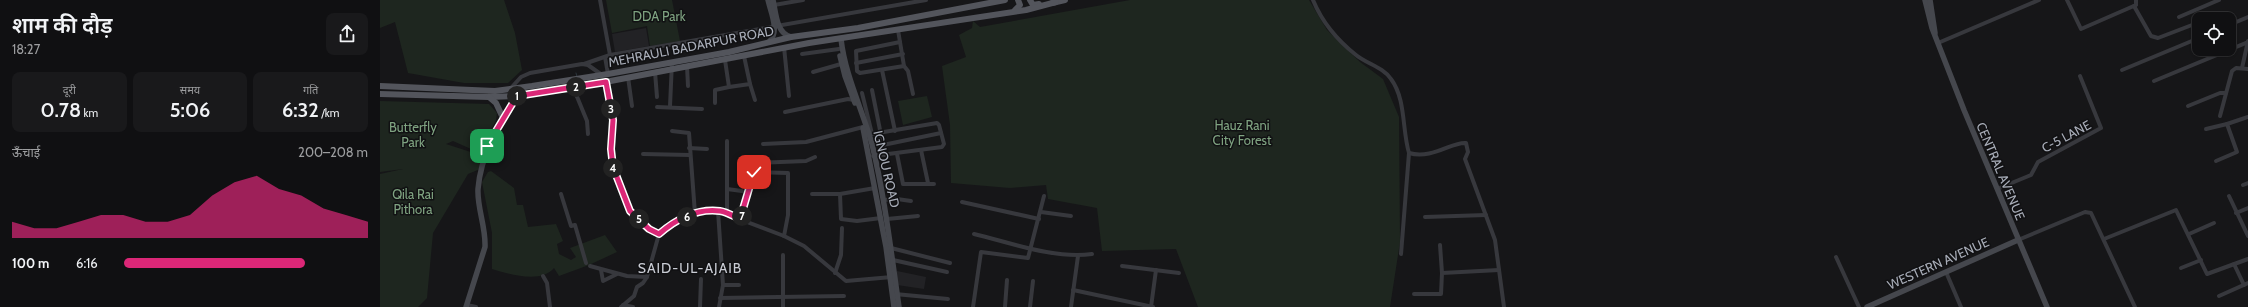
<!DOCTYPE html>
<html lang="hi">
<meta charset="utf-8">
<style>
:root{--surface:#101012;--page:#19191b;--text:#f1f3f6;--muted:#9c9d9f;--line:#303032;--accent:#db2777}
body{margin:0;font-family:Cabin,"Noto Sans Devanagari",sans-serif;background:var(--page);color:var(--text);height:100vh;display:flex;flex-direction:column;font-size:15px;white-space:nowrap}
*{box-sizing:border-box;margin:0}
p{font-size:13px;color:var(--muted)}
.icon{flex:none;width:22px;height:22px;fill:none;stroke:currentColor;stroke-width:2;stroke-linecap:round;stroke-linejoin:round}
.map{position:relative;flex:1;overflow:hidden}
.sheet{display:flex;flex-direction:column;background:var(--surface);width:380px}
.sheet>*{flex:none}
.tools{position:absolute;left:1812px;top:12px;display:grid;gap:8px}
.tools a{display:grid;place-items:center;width:44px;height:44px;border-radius:8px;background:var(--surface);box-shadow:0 1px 3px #0004,0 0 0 1px var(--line);font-size:20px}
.pin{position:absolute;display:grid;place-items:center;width:34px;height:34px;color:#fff;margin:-17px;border-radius:8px;box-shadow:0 2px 6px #0006}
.km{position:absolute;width:20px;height:20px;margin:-10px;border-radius:50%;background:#222;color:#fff;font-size:11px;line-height:20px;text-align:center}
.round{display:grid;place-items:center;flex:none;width:42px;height:42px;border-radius:8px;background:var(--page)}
.overview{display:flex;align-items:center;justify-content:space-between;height:68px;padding:0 12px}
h1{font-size:22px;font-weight:600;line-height:30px}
.figures{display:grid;grid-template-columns:repeat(3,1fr);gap:6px;height:68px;padding:4px 12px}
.figures div{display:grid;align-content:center;border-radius:8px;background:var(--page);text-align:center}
.figures b{font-size:20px;font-weight:600}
.figures small{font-size:11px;font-weight:400}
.figures p{font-size:11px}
.chart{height:112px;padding:8px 12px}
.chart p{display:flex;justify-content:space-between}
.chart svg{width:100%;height:72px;margin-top:4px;fill:var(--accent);opacity:.7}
ul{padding:0 12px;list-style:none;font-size:13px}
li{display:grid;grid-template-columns:64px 48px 1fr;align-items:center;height:30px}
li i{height:10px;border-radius:5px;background:var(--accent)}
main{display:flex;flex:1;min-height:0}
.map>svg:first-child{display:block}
.built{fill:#222225}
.green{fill:#1e261f}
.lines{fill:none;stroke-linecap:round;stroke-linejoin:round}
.stream{stroke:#2c353c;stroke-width:1}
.street{stroke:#37383d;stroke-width:4}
.secondary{stroke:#45474d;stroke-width:5.5}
.primary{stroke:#53555c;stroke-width:6}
.route-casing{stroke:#fff;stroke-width:8}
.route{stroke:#db2777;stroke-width:5}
.labels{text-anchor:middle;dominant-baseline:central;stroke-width:3;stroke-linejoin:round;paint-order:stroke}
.park-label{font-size:13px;fill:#7fa381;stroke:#111113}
.street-label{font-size:13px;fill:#a8adb8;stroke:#111113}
.neighbourhood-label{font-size:14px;letter-spacing:1px;fill:#c9ccd4;stroke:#111113}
</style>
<main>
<section class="sheet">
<div class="overview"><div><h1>शाम की दौड़</h1><p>18:27</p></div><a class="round"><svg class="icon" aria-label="share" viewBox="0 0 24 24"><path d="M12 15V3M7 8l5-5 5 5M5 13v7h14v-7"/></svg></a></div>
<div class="figures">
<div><p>दूरी</p><b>0.78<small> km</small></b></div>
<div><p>समय</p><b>5:06</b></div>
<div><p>गति</p><b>6:32<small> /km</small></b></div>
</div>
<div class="chart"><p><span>ऊँचाई</span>200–208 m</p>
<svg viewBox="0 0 160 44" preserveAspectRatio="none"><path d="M0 44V34L10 38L20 38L30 34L40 30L50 30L60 34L70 34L80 30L90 18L100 10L110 6L120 14L130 18L140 26L150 30L160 34V44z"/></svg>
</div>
<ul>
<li><b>100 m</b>6:16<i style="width:74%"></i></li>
</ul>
</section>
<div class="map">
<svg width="1868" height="307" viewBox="0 0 1868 307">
<rect width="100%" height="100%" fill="#161618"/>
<g class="built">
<polygon points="266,28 269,46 235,52 232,34"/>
<polygon points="517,271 546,277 544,289 517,285"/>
</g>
<g class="green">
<polygon points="0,0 124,0 135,33 142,70 128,83 84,83 28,73 15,22 0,28"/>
<polygon points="226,0 292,0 300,41 270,46 267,26 232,33"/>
<polygon points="750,0 929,0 947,30 980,62 1003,79 1019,117 1020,242 1010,307 818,307 796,249 722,251 717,208 668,199 666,185 630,188 571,183 570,125 562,66 586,57 579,35 592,28 593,21 600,27"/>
<polygon points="547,96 552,117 523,125 518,101"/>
<polygon points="0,101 109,104 117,113 116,120 100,153 73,141 66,144 100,155 100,169 88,174 53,233 47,298 38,307 0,307 0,174 23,169 0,172"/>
<path d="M111,171l23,17 3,17h6l5,22 28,-3 7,17 -6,3 2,10 12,6 5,-3 -6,-9 35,-13 12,17 -28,13 -30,11 -5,-8c-13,16 -45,6 -62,1v-36l-10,-51 6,-10z"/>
</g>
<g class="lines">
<polyline class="stream" points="196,73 197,77"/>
<g class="street">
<polyline points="220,0 230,55"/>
<path d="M933,0c9,22 24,40 43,55 11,9 27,12 35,24 15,20 11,51 18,74 23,7 44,-12 57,-10l2,9 -3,7 30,81 9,67"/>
<polyline points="1687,0 1701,29 1756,5 1756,0"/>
<polyline points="394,5 423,0"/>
<polyline points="1756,5 1754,6 1771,36 1778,38 1812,25"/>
<polyline points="1799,17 1839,0"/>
<polyline points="1849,25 1868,17"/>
<polyline points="518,30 524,66 528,71 533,94"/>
<polyline points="520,42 476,51 477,71 480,73 524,66"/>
<polyline points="1558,43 1659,0"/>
<polyline points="404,47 409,96"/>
<polyline points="422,54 459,49"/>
<polyline points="225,57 228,74"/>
<polyline points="476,63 523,54"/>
<polyline points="204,64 230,55 546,0"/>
<polyline points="307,66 308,86"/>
<polyline points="1862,68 1868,41"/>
<polyline points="502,70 515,131"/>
<polyline points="1742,70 1819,38"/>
<polyline points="275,72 277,97"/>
<polyline points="433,72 461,64"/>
<polyline points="248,77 252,106"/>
<polyline points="1774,81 1868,42"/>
<polyline points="226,82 233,120 231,149 233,167 250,211 269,229 279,234"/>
<polyline points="370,84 375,100"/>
<polyline points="193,87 207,121 208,134"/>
<polyline points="349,87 370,84 364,56"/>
<polyline points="131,88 141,77 150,73 202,64 208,65 222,75"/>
<polyline points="492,90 505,155"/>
<polyline points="482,93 492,134 557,123 559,125 564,144 562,147 493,156"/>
<polyline points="335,103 335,90 349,87 345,60"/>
<polyline points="290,106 292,62"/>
<polyline points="1808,106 1840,93 1846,93"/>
<polyline points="277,107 322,109"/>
<polyline points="405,112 468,99 474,100"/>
<polyline points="1840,116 1852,71 1856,68 1868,69"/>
<polyline points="1847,124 1868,117"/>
<polyline points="1826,129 1847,124 1857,152 1836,161"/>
<polyline points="292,131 309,133 315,214"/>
<polyline points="383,144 426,142 483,127"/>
<polyline points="503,145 561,133"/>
<polyline points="309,148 327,149"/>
<polyline points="541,150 548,183"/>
<polyline points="263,154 310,155"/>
<polyline points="517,154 523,184 554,184"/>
<polyline points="374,172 408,173 408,215 404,236"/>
<polyline points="1863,185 1868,183"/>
<polyline points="347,189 362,191"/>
<polyline points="1617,189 1651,175 1658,162 1721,128 1700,76"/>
<polyline points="181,194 191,226 195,225 206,263"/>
<polyline points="432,194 460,194 495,188"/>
<polyline points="460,194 461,219 477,221 501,218"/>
<polyline points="1849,196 1868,236"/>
<polyline points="503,200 517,199 531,201"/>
<polyline points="582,202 659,219"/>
<polyline points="338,211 343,285 339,307"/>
<polyline points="661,212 691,216"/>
<polyline points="347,213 347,141"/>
<polyline points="1856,213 1868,208"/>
<polyline points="1045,217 1106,215"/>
<polyline points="360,219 365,209 376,163 426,161 435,157"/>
<polyline points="507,219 538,216"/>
<path d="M594,234c38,9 79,25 118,20"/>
<polyline points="1809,234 1834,223"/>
<polyline points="1724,239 1796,210 1827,274 1868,259"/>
<polyline points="1638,240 1705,212 1711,213 1755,307"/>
<polyline points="1060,245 1062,273"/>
<polyline points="511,248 570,263"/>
<polyline points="1021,254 1029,153"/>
<polyline points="403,255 403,307"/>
<polyline points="1456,257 1479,307"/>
<polyline points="513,260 567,272"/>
<polyline points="1854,264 1864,285"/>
<polyline points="210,266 247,276 267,277"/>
<polyline points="742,266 799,273"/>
<polyline points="1801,268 1821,260"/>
<polyline points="221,270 223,281 237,274"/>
<polyline points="1566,272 1581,307"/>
<polyline points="455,273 461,255 462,228"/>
<polyline points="163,276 167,283 170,307"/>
<polyline points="343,285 359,285"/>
<polyline points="693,290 773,307"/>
<polyline points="515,294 568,299"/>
<polyline points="1034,294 1061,294 1062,273 1119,270"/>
<polyline points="1839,296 1868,283"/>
<polyline points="340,298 464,296"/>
<polyline points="87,305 96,307"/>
<polyline points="243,305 253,307"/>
<polyline points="241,307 254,296 257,287 263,283 267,277 279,234 295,220 324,212 338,211 404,236 424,246 466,281 512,277"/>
<polyline points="320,307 321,279"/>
<polyline points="593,307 601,252 648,258 664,196"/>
<polyline points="625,307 627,280"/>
<polyline points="650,307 653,281"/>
<polyline points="691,307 698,256"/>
<polyline points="771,307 776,270"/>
</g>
<g class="secondary">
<path d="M388,0c3,13 12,31 1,42"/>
<path d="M393,0c3,13 3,33 18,37"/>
<polyline points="1545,0 1552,28 1584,110 1667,307"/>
<polyline points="1550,0 1555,33"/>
<path d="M461,39c4,36 21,70 31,105 13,54 19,108 27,163"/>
<polyline points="460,56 465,76 475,103"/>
<polyline points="483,128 506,247 514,307"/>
<path d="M86,307l19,-60c1,-20 -8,-39 -7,-58 3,-36 21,-64 39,-93"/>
<polyline points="1487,307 1638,240"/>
</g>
<g class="primary">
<polyline points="650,0 653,5 659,4"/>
<polyline points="672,3 685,0"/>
<polyline points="635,10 640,5 638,0"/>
<polyline points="0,86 115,91 152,86 228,74 349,52 411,37 478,28 625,0"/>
<polyline points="0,94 109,97 137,96 215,84 429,43 646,10 676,2"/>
<polyline points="109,97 116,103 123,118"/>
</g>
</g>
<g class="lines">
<defs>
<path id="route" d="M107,146l30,-50 89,-14 7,38 -2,29 2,18 17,44 19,18 10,5c16,-14 38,-26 61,-23 7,1 13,5 20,8l14,-47"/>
</defs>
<use href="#route" class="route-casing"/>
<use href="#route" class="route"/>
</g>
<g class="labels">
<g class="park-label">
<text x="279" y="16">DDA Park</text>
<text x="862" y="125">Hauz Rani<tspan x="862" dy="15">City Forest</tspan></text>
<text x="33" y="127">Butterfly<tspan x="33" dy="15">Park</tspan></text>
<text x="33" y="194">Qila Rai<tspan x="33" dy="15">Pithora</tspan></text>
</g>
<g class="street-label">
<text transform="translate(311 46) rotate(-11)">MEHRAULI BADARPUR ROAD</text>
<text transform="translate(1686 136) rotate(-28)">C-5 LANE</text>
<text transform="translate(507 169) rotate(77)">IGNOU ROAD</text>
<text transform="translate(1621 171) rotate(67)">CENTRAL AVENUE</text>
<text transform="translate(1558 263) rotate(-24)">WESTERN AVENUE</text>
</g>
<g class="neighbourhood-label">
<text x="310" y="268">SAID-UL-AJAIB</text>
</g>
</g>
</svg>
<div class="tools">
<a><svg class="icon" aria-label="locate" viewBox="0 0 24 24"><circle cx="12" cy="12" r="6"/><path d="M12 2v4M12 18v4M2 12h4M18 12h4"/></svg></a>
</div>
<div class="pin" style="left:107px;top:146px;background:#1e9e55"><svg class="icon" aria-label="arrive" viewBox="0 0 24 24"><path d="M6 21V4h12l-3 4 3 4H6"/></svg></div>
<div class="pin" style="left:374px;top:172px;background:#d93025"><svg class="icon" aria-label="check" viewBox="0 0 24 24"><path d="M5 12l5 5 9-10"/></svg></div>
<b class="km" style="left:137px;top:96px">1</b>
<b class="km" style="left:196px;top:87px">2</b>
<b class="km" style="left:231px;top:109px">3</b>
<b class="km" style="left:233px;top:168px">4</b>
<b class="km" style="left:259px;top:219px">5</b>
<b class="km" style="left:307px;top:217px">6</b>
<b class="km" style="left:362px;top:216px">7</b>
</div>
</main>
